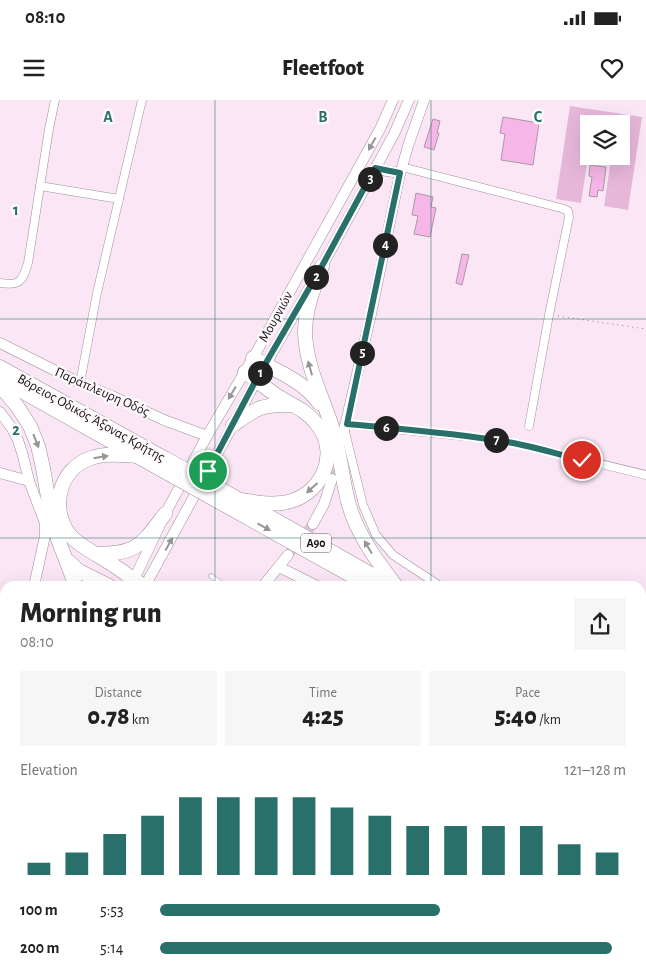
<!DOCTYPE html>
<meta charset="utf-8">
<style>
:root{--surface:#fff;--page:#f6f6f6;--text:#222;--muted:#767676;--accent:#287069}
body{margin:0;font-family:"Alegreya Sans",sans-serif;background:var(--page);color:var(--text);height:100vh;display:flex;flex-direction:column;font-size:19px;white-space:nowrap}
*{box-sizing:border-box;margin:0}
p{font-size:16px;color:var(--muted)}
.icon{flex:none;width:28px;height:28px;fill:none;stroke:currentColor;stroke-width:2;stroke-linecap:round;stroke-linejoin:round}
.map{position:relative;flex:1;overflow:hidden}
.panel{position:absolute;left:0px;top:481px;width:646px;height:396px;display:flex;flex-direction:column;background:var(--surface);border-radius:15px 15px 0 0;box-shadow:0 5px 20px #0002}
.panel>*{flex:none}
.buttons{position:absolute;left:580px;top:15px;display:grid;gap:10px}
.buttons a{display:grid;place-items:center;width:50px;height:50px;border-radius:0px;background:var(--surface);box-shadow:0 5px 20px #0002;font-size:25px}
.pin{position:absolute;display:grid;place-items:center;width:42px;height:42px;color:#fff;margin:-21px;border:2px solid #fff;border-radius:50%;box-shadow:0 1px 5px #0007}
.km{position:absolute;width:25px;height:25px;margin:-12px;border-radius:50%;background:#222;color:#fff;font-size:14px;line-height:25px;text-align:center}
.round{display:grid;place-items:center;flex:none;width:52px;height:52px;border-radius:0px;background:var(--page)}
.headline{display:flex;align-items:center;justify-content:space-between;height:85px;padding:0 20px}
h1{font-size:28px;font-weight:800;line-height:38px}
.stats{display:grid;grid-template-columns:repeat(3,1fr);gap:8px;height:85px;padding:5px 20px}
.stats div{display:grid;align-content:center;border-radius:0px;background:var(--page);text-align:center}
.stats b{font-size:25px;font-weight:800}
.stats small{font-size:14px;font-weight:400}
.stats p{font-size:14px}
.chart{height:140px;padding:10px 20px}
.chart p{display:flex;justify-content:space-between}
.chart svg{width:100%;height:90px;margin-top:5px;stroke:var(--accent);stroke-width:6}
ul{padding:0 20px;list-style:none;font-size:16px}
li{display:grid;grid-template-columns:80px 60px 1fr;align-items:center;height:38px}
li i{height:12px;border-radius:6px;background:var(--accent)}
.status{display:flex;justify-content:space-between;align-items:center;height:35px;padding:0 25px;background:var(--surface);direction:ltr}
.status svg{height:14px;fill:currentColor}
header{display:flex;justify-content:space-between;align-items:center;height:65px;padding:0 20px;background:var(--surface);font-size:22px;font-weight:800}
.map>svg:first-child{display:block}
.green{fill:#e7b7da;fill-rule:evenodd}
.building{fill:#f6b6e7;stroke:#ab99a6}
.lines{fill:none;stroke-linecap:round;stroke-linejoin:round}
.secondary-tunnel{stroke:#d8c6d3;stroke-width:10;stroke-dasharray:10 5;stroke-linecap:butt}
.lane-casing{stroke:#a18e9c;stroke-width:5}
.street-casing{stroke:#a18e9c;stroke-width:9}
.secondary-casing{stroke:#a18e9c;stroke-width:11}
.highway-casing{stroke:#a18e9c;stroke-width:15}
.path{stroke:#8b7e87;stroke-width:1;stroke-dasharray:1 4;stroke-linecap:butt}
.lane{stroke:#fff;stroke-width:4}
.street{stroke:#fff;stroke-width:8}
.secondary{stroke:#fff;stroke-width:10}
.highway{stroke:#fff;stroke-width:14}
.highway-bridge-casing{stroke:#a18e9c;stroke-width:15;stroke-linecap:butt}
.highway-bridge{stroke:#fff;stroke-width:14}
.oneway{fill:#979496}
.route-casing{stroke:#fff;stroke-width:10}
.route{stroke:#287069;stroke-width:6}
.grid{fill:none;stroke:#287069;stroke-width:1;stroke-opacity:0.55}
.labels{text-anchor:middle;dominant-baseline:central;stroke-width:5;stroke-linejoin:round;paint-order:stroke}
.shield{fill:#fdf9fb;stroke:#5d575b;stroke-width:1}
.shield-label{font-size:12px;font-weight:bold;fill:#181116}
.street-label{font-size:14px;fill:#181116;stroke:#fdf9fb}
.grid-label{font-size:16px;text-anchor:middle;font-weight:bold;fill:#287069;stroke:#fdf9fb;stroke-width:5;stroke-linejoin:round;paint-order:stroke}
</style>
<div class="status"><b>08:10</b><svg viewBox="0 0 49 12"><path d="M0 12V9h3v3zM5 12V6h3v6zM10 12V3h3v9zM15 12V0h3v12zM26 1h20v11H26zM47 4h2v5h-2z"/></svg></div>
<header><svg class="icon" aria-label="menu" viewBox="0 0 24 24"><path d="M4 6h16M4 12h16M4 18h16"/></svg>Fleetfoot<svg class="icon" aria-label="heart" viewBox="0 0 24 24"><path d="M12 20l-8-8c-3-5 5-10 8-4 3-6 11-1 8 4z"/></svg></header>
<div class="map">
<svg width="646" height="877" viewBox="0 0 646 877">
<rect width="100%" height="100%" fill="#fae6f4"/>
<g class="green">
<path d="M570,6l72,11 -14,93 -24,-4 7,-46 -23,-3 -7,46 -25,-4zM589,24h32v32h-32z"/>
<polygon points="0,806 5,807 5,872 49,873 48,877 0,877"/>
</g>
<g class="building">
<polygon points="503,17 539,23 533,65 501,60 505,34 500,33"/>
<polygon points="433,19 440,21 437,33 439,33 434,50 424,47"/>
<polygon points="590,65 606,67 603,91 598,90 597,97 589,96 592,77 589,76"/>
<polygon points="416,93 433,97 431,107 436,108 430,137 414,134 418,116 412,115"/>
<polygon points="462,154 469,155 462,185 456,183"/>
</g>
<g class="lines">
<g class="secondary-tunnel">
<polyline points="332,379 338,355"/>
<polyline points="288,455 313,424"/>
</g>
<defs>
<polyline id="lane" points="211,476 225,486"/>
<g id="street">
<polyline points="402,67 561,108 568,111 569,117 549,215 529,326"/>
<polyline points="40,86 119,99"/>
<path d="M0,183c20,3 22,-1 28,-20l21,-134 6,-29"/>
<polyline points="80,283 97,193 142,0"/>
<polyline points="347,324 471,337 507,341 646,375"/>
<polyline points="345,332 363,405 376,435 393,455 440,486"/>
<polyline points="0,546 5,547"/>
<polyline points="0,600 5,601"/>
<polyline points="641,600 646,603"/>
</g>
<g id="secondary">
<polyline points="375,69 400,73"/>
<polyline points="320,170 394,34 409,0"/>
<polyline points="0,243 80,283 112,296 164,320 207,336"/>
<polyline points="0,312 11,327 18,340 23,356 29,381 45,423 45,436 34,486"/>
<polyline points="342,339 371,214 399,78 408,46 424,0"/>
<polyline points="0,373 29,381"/>
<polyline points="313,424 324,404 332,379"/>
<polyline points="279,467 317,486"/>
<polyline points="131,486 165,414 207,336 257,251 380,29 393,0"/>
<polyline points="145,486 233,325 256,281 310,187"/>
<polyline points="263,486 288,455"/>
<polyline points="0,631 5,611"/>
<polyline points="641,660 646,662"/>
<polyline points="0,724 5,714"/>
<polyline points="0,742 5,735"/>
<polyline points="77,877 78,872"/>
<polyline points="88,877 90,872"/>
</g>
<g id="highway">
<path d="M322,166c-8,21 -17,44 -17,66 1,36 18,65 28,98 8,24 9,51 16,75 9,31 28,56 47,81"/>
<path d="M253,258c22,12 51,23 66,45"/>
<polyline points="0,267 166,359"/>
<polyline points="0,279 160,369"/>
<polyline points="0,286 17,306 30,326 38,346 43,368 52,420 59,442 76,486"/>
<path d="M233,325c24,-17 28,-21 58,-20"/>
<path d="M137,356c-15,-1 -31,-3 -46,2 -32,11 -41,50 -22,76 9,12 35,24 47,33 10,6 18,14 29,19"/>
<polyline points="224,391 392,486"/>
<path d="M240,400c13,2 28,5 42,3 39,-5 60,-49 34,-80 -10,-13 -24,-18 -37,-26 -12,-8 -23,-17 -34,-25"/>
<polyline points="221,403 370,486"/>
<path d="M96,454c42,0 45,-9 69,-40"/>
<polyline points="68,461 79,471 109,486"/>
<polyline points="641,627 646,630"/>
<polyline points="641,638 646,641"/>
</g>
</defs>
<use href="#lane" class="lane-casing"/>
<use href="#street" class="street-casing"/>
<use href="#secondary" class="secondary-casing"/>
<use href="#highway" class="highway-casing"/>
<g class="path">
<polyline points="558,216 646,229"/>
<polyline points="368,877 368,872"/>
</g>
<use href="#lane" class="lane"/>
<use href="#street" class="street"/>
<use href="#secondary" class="secondary"/>
<use href="#highway" class="highway"/>
<defs>
<g id="highway-bridge">
<polyline points="166,359 224,391"/>
<polyline points="160,369 221,403"/>
</g>
</defs>
<use href="#highway-bridge" class="highway-bridge-casing"/>
<use href="#highway-bridge" class="highway-bridge"/>
</g>
<defs><path id="oneway-solid" d="M-6-.8H1V-3.2L6.5 0L1 3.2V.8H-6Z" transform="scale(1.25)"/></defs>
<g class="oneway">
<use href="#oneway-solid" transform="translate(372 44) rotate(119)"/>
<use href="#oneway-solid" transform="translate(310 268) rotate(-106)"/>
<use href="#oneway-solid" transform="translate(232 293) rotate(121)"/>
<use href="#oneway-solid" transform="translate(36 341) rotate(69)"/>
<use href="#oneway-solid" transform="translate(101 357) rotate(-9)"/>
<use href="#oneway-solid" transform="translate(312 388) rotate(138)"/>
<use href="#oneway-solid" transform="translate(264 427) rotate(29)"/>
<use href="#oneway-solid" transform="translate(169 444) rotate(-61)"/>
<use href="#oneway-solid" transform="translate(368 447) rotate(-121)"/>
</g>
<g class="lines">
<defs>
<path id="route" d="M208,371l48,-91 66,-114 53,-98 25,5 -53,251c53,5 107,9 160,18 25,4 50,12 75,18"/>
</defs>
<use href="#route" class="route-casing"/>
<use href="#route" class="route"/>
</g>
<path class="grid" d="M215,0v486M431,0v486M0,219h646M0,438h646M0,658h5M641,658h5M215,872v5M431,872v5"/>
<g class="labels">
<rect class="shield" x="301" y="433.5" width="30" height="19" rx="4"/>
<g class="shield-label">
<text x="316" y="443">Α90</text>
</g>
<g class="street-label">
<text transform="translate(276 217) rotate(-61)">Μουρνιών</text>
<text transform="translate(102 292) rotate(24)">Παράπλευρη Οδός</text>
<text transform="translate(91 318) rotate(29)">Βόρειος Οδικός Άξονας Κρήτης</text>
</g>
</g>
<g class="grid-label">
<text x="108" y="22">A</text>
<text x="323" y="22">B</text>
<text x="538" y="22">C</text>
<text x="16" y="115">1</text>
<text x="16" y="335">2</text>
</g>
</svg>
<div class="buttons">
<a><svg class="icon" aria-label="layers" viewBox="0 0 24 24"><path d="M12 4l9 5-9 5-9-5zM3 14l9 5 9-5"/></svg></a>
</div>
<div class="pin" style="left:208px;top:371px;background:#1e9e55"><svg class="icon" aria-label="arrive" viewBox="0 0 24 24"><path d="M6 21V4h12l-3 4 3 4H6"/></svg></div>
<div class="pin" style="left:582px;top:360px;background:#d93025"><svg class="icon" aria-label="check" viewBox="0 0 24 24"><path d="M5 12l5 5 9-10"/></svg></div>
<b class="km" style="left:260px;top:273px">1</b>
<b class="km" style="left:316px;top:177px">2</b>
<b class="km" style="left:370px;top:79px">3</b>
<b class="km" style="left:385px;top:145px">4</b>
<b class="km" style="left:362px;top:253px">5</b>
<b class="km" style="left:386px;top:328px">6</b>
<b class="km" style="left:496px;top:340px">7</b>
<section class="panel">
<div class="headline"><div><h1>Morning run</h1><p>08:10</p></div><a class="round"><svg class="icon" aria-label="share" viewBox="0 0 24 24"><path d="M12 15V3M7 8l5-5 5 5M5 13v7h14v-7"/></svg></a></div>
<div class="stats">
<div><p>Distance</p><b>0.78<small> km</small></b></div>
<div><p>Time</p><b>4:25</b></div>
<div><p>Pace</p><b>5:40<small> /km</small></b></div>
</div>
<div class="chart"><p><span>Elevation</span>121–128 m</p>
<svg viewBox="0 0 160 44" preserveAspectRatio="none"><path d="M5 44V38M15 44V33M25 44V24M35 44V15M45 44V6M55 44V6M65 44V6M75 44V6M85 44V11M95 44V15M105 44V20M115 44V20M125 44V20M135 44V20M145 44V29M155 44V33"/></svg>
</div>
<ul>
<li><b>100 m</b>5:53<i style="width:60%"></i></li>
<li><b>200 m</b>5:14<i style="width:97%"></i></li>
</ul>
</section>
</div>
